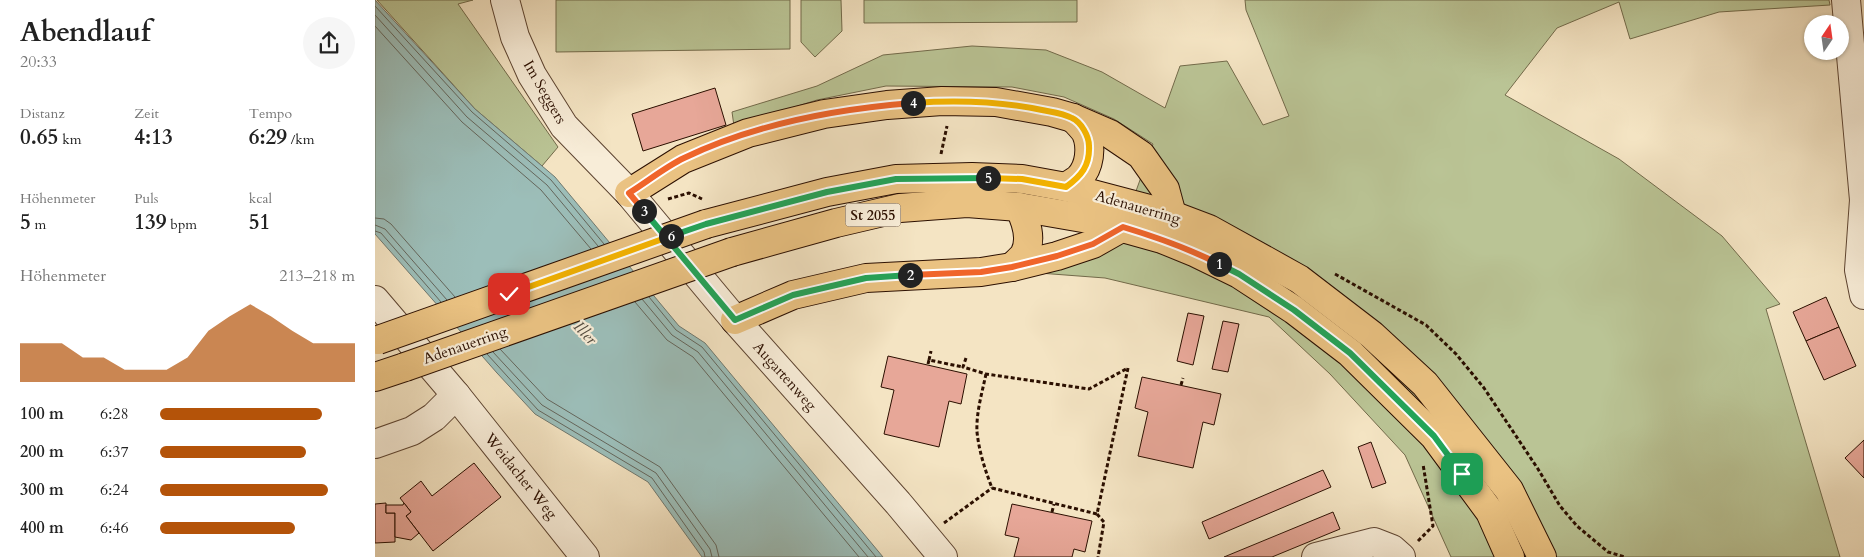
<!DOCTYPE html>
<html lang="de">
<meta charset="utf-8">
<style>
:root{--surface:#fff;--page:#f6f6f6;--text:#222;--muted:#767676;--accent:#b45309}
body{margin:0;font-family:Cardo,serif;background:var(--page);color:var(--text);height:100vh;display:flex;flex-direction:column;font-size:19px;white-space:nowrap}
*{box-sizing:border-box;margin:0}
p{font-size:16px;color:var(--muted)}
.icon{flex:none;width:28px;height:28px;fill:none;stroke:currentColor;stroke-width:2;stroke-linecap:round;stroke-linejoin:round}
.map{position:relative;flex:1;overflow:hidden}
.sheet{display:flex;flex-direction:column;background:var(--surface);width:375px}
.sheet>*{flex:none}
.needle{width:32px;rotate:13deg}
.fabs{position:absolute;left:1429px;top:15px;display:grid;gap:10px}
.fabs a{display:grid;place-items:center;width:45px;height:45px;border-radius:50%;background:var(--surface);box-shadow:0 1px 4px #0004;font-size:25px}
.pin{position:absolute;display:grid;place-items:center;width:42px;height:42px;color:#fff;margin:-21px;border-radius:10px;box-shadow:0 2px 8px #0006}
.km{position:absolute;width:25px;height:25px;margin:-12px;border-radius:50%;background:#222;color:#fff;font-size:14px;line-height:25px;text-align:center}
.round{display:grid;place-items:center;flex:none;width:52px;height:52px;border-radius:26px;background:var(--page)}
.overview{display:flex;align-items:center;justify-content:space-between;height:85px;padding:0 20px}
h1{font-size:28px;font-weight:700;line-height:38px}
.metrics{display:grid;grid-template-columns:repeat(3,1fr);gap:8px;height:85px;padding:5px 20px}
.metrics div{display:grid;align-content:center}
.metrics b{font-size:21px;font-weight:700}
.metrics small{font-size:14px;font-weight:400}
.metrics p{font-size:14px}
.chart{height:140px;padding:10px 20px}
.chart p{display:flex;justify-content:space-between}
.chart svg{width:100%;height:90px;margin-top:5px;fill:var(--accent);opacity:.7}
ul{padding:0 20px;list-style:none;font-size:16px}
li{display:grid;grid-template-columns:80px 60px 1fr;align-items:center;height:38px}
li i{height:12px;border-radius:6px;background:var(--accent)}
main{display:flex;flex:1;min-height:0}
.map>svg:first-child{display:block}
.green{fill:#bac495;stroke:#726a4a}
.water{fill:#9cbeb9;stroke:#6f786f}
.lines{fill:none;stroke-linecap:round;stroke-linejoin:round}
.shore{stroke:#64665c;stroke-width:1}
.building{fill:#e7a798;stroke:#2b0f00}
.minor-casing{stroke:#5d4431;stroke-width:30}
.major-casing{stroke:#2b0f00;stroke-width:30}
.path{stroke:#2b0f00;stroke-width:3;stroke-dasharray:4 2.5;stroke-linecap:butt}
.minor{stroke:#f8edd8;stroke-width:28}
.major{stroke:#eac282;stroke-width:28}
.major-bridge-casing{stroke:#2b0f00;stroke-width:30;stroke-linecap:butt}
.major-bridge{stroke:#eac282;stroke-width:28}
.split-1-casing{stroke:#fff;stroke-width:10}
.split-2-casing{stroke:#fff;stroke-width:10}
.split-3-casing{stroke:#fff;stroke-width:10}
.split-4-casing{stroke:#fff;stroke-width:10}
.split-5-casing{stroke:#fff;stroke-width:10}
.split-6-casing{stroke:#fff;stroke-width:10}
.split-7-casing{stroke:#fff;stroke-width:10}
.split-1{stroke:#22a559;stroke-width:6}
.split-2{stroke:#f0652b;stroke-width:6}
.split-3{stroke:#22a559;stroke-width:6}
.split-4{stroke:#f0652b;stroke-width:6}
.split-5{stroke:#f5b400;stroke-width:6}
.split-6{stroke:#22a559;stroke-width:6}
.split-7{stroke:#f5b400;stroke-width:6}
.labels{text-anchor:middle;dominant-baseline:central;stroke-width:4.5;stroke-linejoin:round;paint-order:stroke}
.shield{fill:#f8edd8;stroke:#685241;stroke-width:1}
.shield-label{font-size:14px;font-weight:bold;fill:#2b0f00}
.street-label{font-size:15px;fill:#2b0f00;stroke:#f8edd8}
.water-label{font-size:16px;font-style:italic;fill:#534c41;stroke:#f8edd8}
</style>
<main>
<section class="sheet">
<div class="overview"><div><h1>Abendlauf</h1><p>20:33</p></div><a class="round"><svg class="icon" aria-label="share" viewBox="0 0 24 24"><path d="M12 15V3M7 8l5-5 5 5M5 13v7h14v-7"/></svg></a></div>
<div class="metrics">
<div><p>Distanz</p><b>0.65<small> km</small></b></div>
<div><p>Zeit</p><b>4:13</b></div>
<div><p>Tempo</p><b>6:29<small> /km</small></b></div>
</div>
<div class="metrics">
<div><p>Höhenmeter</p><b>5<small> m</small></b></div>
<div><p>Puls</p><b>139<small> bpm</small></b></div>
<div><p>kcal</p><b>51</b></div>
</div>
<div class="chart"><p><span>Höhenmeter</span>213–218 m</p>
<svg viewBox="0 0 160 44" preserveAspectRatio="none"><path d="M0 44V25L10 25L20 25L30 32L40 32L50 38L60 38L70 38L80 32L90 19L100 12L110 6L120 12L130 19L140 25L150 25L160 25V44z"/></svg>
</div>
<ul>
<li><b>100 m</b>6:28<i style="width:83%"></i></li>
<li><b>200 m</b>6:37<i style="width:75%"></i></li>
<li><b>300 m</b>6:24<i style="width:86%"></i></li>
<li><b>400 m</b>6:46<i style="width:69%"></i></li>
</ul>
</section>
<div class="map">
<svg width="1489" height="557" viewBox="0 0 1489 557">
<rect width="100%" height="100%" fill="#f4e4c3"/>
<filter id="stains"><feTurbulence type="fractalNoise" baseFrequency=".004" numOctaves="4"/><feColorMatrix values="0 0 0 0 .2 0 0 0 0 .09 0 0 0 0 .02 0 0 0 .5 -.17"/></filter>
<radialGradient id="worn" r=".72"><stop offset=".6" stop-color="#630" stop-opacity="0"/><stop offset="1" stop-color="#630" stop-opacity=".3"/></radialGradient>
<g class="green">
<polygon points="2,0 98,0 83,4 183,147 167,166 100,109"/>
<polygon points="181,0 415,0 415,49 181,52"/>
<polygon points="426,0 466,0 467,31 440,57 426,42"/>
<polygon points="489,0 702,0 702,22 489,23"/>
<polygon points="870,0 1454,0 1455,5 1344,12 1255,39 1244,2 1182,28 1130,95 1244,159 1347,236 1405,304 1391,309 1465,557 1076,557 1030,455 955,374 894,317 730,278 664,273 748,227 778,144 739,119 689,97 637,87 511,86 442,100 359,126 357,112 442,86 508,55 597,46 671,50 727,72 790,108 805,66 852,61 888,125 914,116 871,10"/>
</g>
<polygon class="water" points="0,0 100,109 180,177 304,326 330,343 508,557 327,557 273,482 160,414 122,373 0,234"/>
<g class="lines">
<g class="shore">
<polyline points="0,6 97,112 176,180 229,244"/>
<polyline points="0,15 92,117 172,185 223,246"/>
<polyline points="0,26 87,122 166,190 216,249"/>
<polyline points="0,218 9,219 16,224 80,297"/>
<polyline points="0,225 10,229 72,300"/>
<polyline points="0,231 6,233 66,302"/>
<polyline points="274,297 301,330 327,347 501,557"/>
<polyline points="267,299 297,335 323,352 493,557"/>
<polyline points="260,302 292,340 318,357 484,557"/>
<polyline points="125,349 172,399 285,467 341,545 344,557"/>
<polyline points="118,352 167,405 281,473 335,549 337,557"/>
<polyline points="112,354 163,410 277,478 329,552 330,557"/>
</g>
</g>
<g class="building">
<polygon points="340,88 351,125 268,151 257,114"/>
<polygon points="1451,297 1464,327 1431,341 1418,312"/>
<polygon points="813,313 829,316 818,365 802,361"/>
<polygon points="848,321 864,324 853,372 837,369"/>
<polygon points="1464,327 1481,366 1449,380 1431,341"/>
<polygon points="513,356 592,374 586,404 574,401 564,447 509,434 519,390 506,387"/>
<polygon points="767,377 846,394 839,425 828,422 818,468 763,456 773,412 760,408"/>
<polygon points="1489,440 1489,478 1470,458"/>
<polygon points="996,442 1011,483 997,488 983,447"/>
<polygon points="99,463 126,497 58,551 31,516 36,512 25,498 46,481 57,496"/>
<polygon points="948,470 956,487 834,539 827,522"/>
<polygon points="11,503 11,513 20,513 20,542 0,543 0,504"/>
<polygon points="29,503 36,512 31,516 44,533 36,540 20,537 20,513 11,513 11,505 28,505"/>
<polygon points="637,504 717,521 710,552 699,549 697,557 639,557 644,538 630,535"/>
<polygon points="958,512 965,529 897,557 849,557"/>
</g>
<g class="lines">
<defs>
<g id="minor">
<polyline points="130,0 140,37 157,75 189,126 254,193 360,320 523,503 568,557"/>
<polyline points="1471,0 1489,200 1484,270 1489,295"/>
<polyline points="0,300 81,395 210,557"/>
<polyline points="0,444 37,431 59,417 81,395"/>
<polyline points="941,557 999,542 1017,549 1026,557"/>
</g>
<g id="major">
<path d="M691,187c4,-3 10,-6 13,-9 11,-11 13,-31 7,-45 -3,-5 -8,-10 -13,-15"/>
<polyline points="254,193 308,159 373,133 449,114 512,105 567,101 621,102 677,112 698,118 735,134 766,155 790,189 797,215"/>
<polyline points="331,224 452,192 521,179 597,177 647,179 691,187 797,215 834,229 924,279 997,335 1050,384 1134,490 1167,557"/>
<polyline points="357,252 461,223 525,208 592,203 644,207 719,220 787,239 819,252 864,274 919,310 975,353 1059,436 1115,512 1135,557"/>
<path d="M637,267c4,-4 9,-8 12,-12 9,-16 2,-34 -5,-48"/>
<polyline points="360,320 418,295 491,278 606,272 637,267 682,256 718,244 748,227"/>
<polyline points="0,377 30,367"/>
</g>
</defs>
<use href="#minor" class="minor-casing"/>
<use href="#major" class="major-casing"/>
<g class="path">
<polyline points="566,154 572,126"/>
<polyline points="293,199 314,193 327,199"/>
<polyline points="960,274 1051,325 1081,354 1109,388 1163,469 1185,506 1202,526 1233,552 1250,557"/>
<polyline points="591,358 588,367 611,374 714,389 753,368"/>
<polyline points="554,360 556,351"/>
<polyline points="553,364 554,360 588,367"/>
<path d="M611,374c-4,19 -10,39 -9,58 2,19 8,38 15,56l105,26 31,-146"/>
<polyline points="806,385 808,378"/>
<polyline points="677,512 679,504"/>
<polyline points="722,514 729,522 723,557"/>
<polyline points="569,523 617,488"/>
<polyline points="1043,541 1058,526 1048,464"/>
</g>
<use href="#minor" class="minor"/>
<use href="#major" class="major"/>
<defs>
<g id="major-bridge">
<polyline points="3,340 331,224"/>
<polyline points="30,367 357,252"/>
</g>
</defs>
<use href="#major-bridge" class="major-bridge-casing"/>
<use href="#major-bridge" class="major-bridge"/>
</g>
<g class="lines">
<defs>
<polyline id="split-1" points="844,264 864,274 919,310 975,353 1059,436 1087,474"/>
<path id="split-2" d="M535,275l71,-3 31,-5 45,-11 36,-12 30,-17c33,10 65,21 96,37"/>
<polyline id="split-3" points="269,211 360,320 418,295 491,278 535,275"/>
<path id="split-4" d="M269,211l-15,-18c18,-11 36,-26 55,-35 71,-34 151,-49 229,-55"/>
<path id="split-5" d="M538,103c43,-3 86,-2 129,7 10,2 21,3 30,8 9,4 17,18 17,28 1,20 -8,30 -23,41l-44,-8 -34,-1"/>
<polyline id="split-6" points="296,236 331,224 452,192 521,179 613,178"/>
<polyline id="split-7" points="134,294 296,236"/>
</defs>
<use href="#split-1" class="split-1-casing"/>
<use href="#split-2" class="split-2-casing"/>
<use href="#split-3" class="split-3-casing"/>
<use href="#split-4" class="split-4-casing"/>
<use href="#split-5" class="split-5-casing"/>
<use href="#split-6" class="split-6-casing"/>
<use href="#split-7" class="split-7-casing"/>
<use href="#split-1" class="split-1"/>
<use href="#split-2" class="split-2"/>
<use href="#split-3" class="split-3"/>
<use href="#split-4" class="split-4"/>
<use href="#split-5" class="split-5"/>
<use href="#split-6" class="split-6"/>
<use href="#split-7" class="split-7"/>
</g>
<g class="labels">
<rect class="shield" x="470.5" y="203.5" width="55" height="23" rx="4"/>
<g class="shield-label">
<text x="498" y="215">St 2055</text>
</g>
<g class="street-label">
<text transform="translate(170 92) rotate(60)">Im Seggers</text>
<text transform="translate(763 207) rotate(16)">Adenauerring</text>
<text transform="translate(90 345) rotate(-19)">Adenauerring</text>
<text transform="translate(410 376) rotate(48)">Augartenweg</text>
<text transform="translate(146 476) rotate(51)">Weidacher Weg</text>
</g>
<g class="water-label">
<text transform="translate(210 333) rotate(47)">Iller</text>
</g>
</g>
<rect width="100%" height="100%" filter="url(#stains)"/>
<rect width="100%" height="100%" fill="url(#worn)"/>
</svg>
<div class="fabs">
<a><svg class="needle" viewBox="-14 -14 28 28"><path d="M0-13l5 13h-10z" fill="#e53935"/><path d="M0 13l5-13h-10z" fill="#767676"/></svg></a>
</div>
<div class="pin" style="left:1087px;top:474px;background:#1e9e55"><svg class="icon" aria-label="arrive" viewBox="0 0 24 24"><path d="M6 21V4h12l-3 4 3 4H6"/></svg></div>
<div class="pin" style="left:134px;top:294px;background:#d93025"><svg class="icon" aria-label="check" viewBox="0 0 24 24"><path d="M5 12l5 5 9-10"/></svg></div>
<b class="km" style="left:844px;top:264px">1</b>
<b class="km" style="left:535px;top:275px">2</b>
<b class="km" style="left:269px;top:211px">3</b>
<b class="km" style="left:538px;top:103px">4</b>
<b class="km" style="left:613px;top:178px">5</b>
<b class="km" style="left:296px;top:236px">6</b>
</div>
</main>
